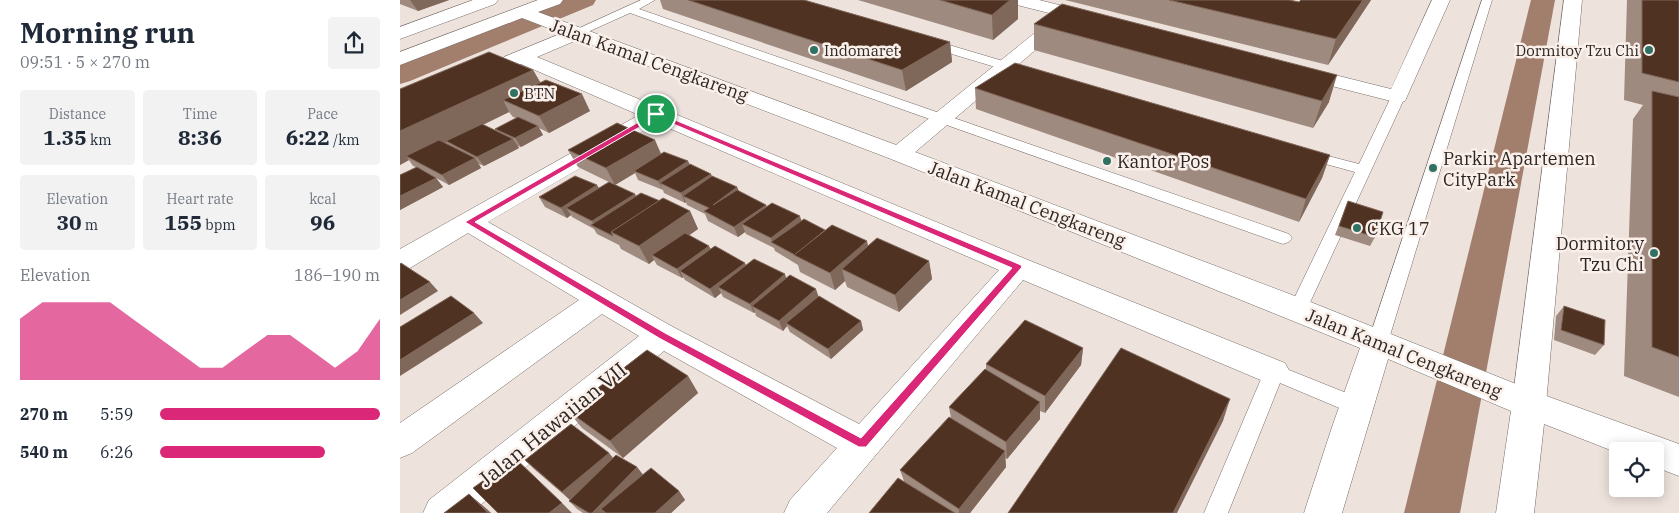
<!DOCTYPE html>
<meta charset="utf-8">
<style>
:root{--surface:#fff;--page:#f2f2f3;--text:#1f2937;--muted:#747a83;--accent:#db2777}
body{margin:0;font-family:"IBM Plex Serif",serif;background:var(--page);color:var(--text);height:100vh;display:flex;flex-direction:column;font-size:19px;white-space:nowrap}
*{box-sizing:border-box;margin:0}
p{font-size:16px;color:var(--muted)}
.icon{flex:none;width:28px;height:28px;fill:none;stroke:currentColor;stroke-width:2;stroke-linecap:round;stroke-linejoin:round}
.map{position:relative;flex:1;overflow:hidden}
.sheet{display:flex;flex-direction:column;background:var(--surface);width:400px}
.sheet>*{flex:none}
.tools{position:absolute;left:1209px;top:442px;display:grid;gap:10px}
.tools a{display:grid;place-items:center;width:55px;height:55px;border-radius:5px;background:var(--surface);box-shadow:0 2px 12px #0003;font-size:25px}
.pin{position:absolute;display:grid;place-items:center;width:42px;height:42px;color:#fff;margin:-21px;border:2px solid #fff;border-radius:50%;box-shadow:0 1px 5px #0007}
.round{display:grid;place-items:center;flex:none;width:52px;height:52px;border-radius:5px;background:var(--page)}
.headline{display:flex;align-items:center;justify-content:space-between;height:85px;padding:0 20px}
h1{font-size:28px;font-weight:700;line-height:38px}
.metrics{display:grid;grid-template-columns:repeat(3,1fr);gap:8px;height:85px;padding:5px 20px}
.metrics div{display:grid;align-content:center;border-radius:5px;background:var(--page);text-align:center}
.metrics b{font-size:21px;font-weight:700}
.metrics small{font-size:14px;font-weight:400}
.metrics p{font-size:14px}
.chart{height:140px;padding:10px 20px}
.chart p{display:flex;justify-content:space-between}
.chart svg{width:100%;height:90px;margin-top:5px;fill:var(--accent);opacity:.7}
ul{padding:0 20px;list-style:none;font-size:16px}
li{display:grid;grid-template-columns:80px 60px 1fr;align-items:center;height:38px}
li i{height:12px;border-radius:6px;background:var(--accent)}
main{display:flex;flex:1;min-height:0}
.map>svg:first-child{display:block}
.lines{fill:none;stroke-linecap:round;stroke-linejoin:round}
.canal{fill:#a27e6d;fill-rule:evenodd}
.lane-casing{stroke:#776d68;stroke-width:1}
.street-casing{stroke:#776d68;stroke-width:1}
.secondary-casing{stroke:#776d68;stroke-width:1}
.lane{fill:#fff;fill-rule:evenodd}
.street{fill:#fff;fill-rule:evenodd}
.secondary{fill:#fff;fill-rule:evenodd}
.wall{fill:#9e8a7f;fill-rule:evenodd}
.shaded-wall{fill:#7f675a}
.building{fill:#503222;stroke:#7f675a}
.route{fill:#db2777;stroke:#fff;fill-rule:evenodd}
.poi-dot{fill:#2f7263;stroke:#fbefe9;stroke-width:2}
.labels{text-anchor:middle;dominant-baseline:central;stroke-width:5;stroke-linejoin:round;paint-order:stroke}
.far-poi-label{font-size:15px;fill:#2c2725;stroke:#fbefe9;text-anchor:start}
.street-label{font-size:18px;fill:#2c2725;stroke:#fbefe9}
.poi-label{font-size:18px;fill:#2c2725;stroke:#fbefe9;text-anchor:start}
.near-street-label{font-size:21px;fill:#2c2725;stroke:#fbefe9}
</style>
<main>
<section class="sheet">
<div class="headline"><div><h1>Morning run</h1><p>09:51 · 5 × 270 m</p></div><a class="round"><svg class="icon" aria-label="share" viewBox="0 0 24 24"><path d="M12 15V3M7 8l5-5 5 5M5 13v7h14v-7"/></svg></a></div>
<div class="metrics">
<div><p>Distance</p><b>1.35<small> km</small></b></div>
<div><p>Time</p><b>8:36</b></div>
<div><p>Pace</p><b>6:22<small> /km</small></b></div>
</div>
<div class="metrics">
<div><p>Elevation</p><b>30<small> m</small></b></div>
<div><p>Heart rate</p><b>155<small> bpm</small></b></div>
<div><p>kcal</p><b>96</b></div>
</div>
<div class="chart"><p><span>Elevation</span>186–190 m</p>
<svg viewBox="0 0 160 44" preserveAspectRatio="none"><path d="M0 44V14L10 6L20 6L30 6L40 6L50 14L60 22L70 30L80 38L90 38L100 30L110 22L120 22L130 30L140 38L150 30L160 14V44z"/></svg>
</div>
<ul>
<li><b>270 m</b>5:59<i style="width:100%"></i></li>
<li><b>540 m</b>6:26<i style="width:75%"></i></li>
</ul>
</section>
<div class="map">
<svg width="1279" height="513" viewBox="0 0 1279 513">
<rect width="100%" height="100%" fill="#ede2dc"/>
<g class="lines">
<g class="canal">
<polygon points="162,0 196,0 193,5 10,81 0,84 0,65"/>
<polygon points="1131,0 1155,0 1060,513 1004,513"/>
</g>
<defs>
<g id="lane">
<polygon points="241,0 255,0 239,9 889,234 892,238 889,242 883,244 877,242 230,13 181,35 177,37 171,33 173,31"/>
<polygon points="1082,0 1092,0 988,342 985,347 978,350 971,347 968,342"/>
<polygon points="529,39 623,67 625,70 619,74 525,46 523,43 525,40"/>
<polygon points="998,93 1005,97 907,309 905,314 898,316 891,314 889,309 955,172 900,157 898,154 900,151 905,150 959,164 991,97"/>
<polygon points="874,364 964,400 967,406 964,412 956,415 880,383 828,513 804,513 864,372 867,366"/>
</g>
<g id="street">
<polygon points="73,0 98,0 95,4 0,39 0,27"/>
<polygon points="610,0 639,0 699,15 702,19 699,23 693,24 672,19 507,159 499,161 491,159 487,154 491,149 657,15 613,4"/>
<polygon points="1032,0 1050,0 1005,101 998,103 991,101 892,76 889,72 892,68 899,66 991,89"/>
<polygon points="1164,0 1182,0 1146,404 1141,414 1129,418 1117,414 1112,404"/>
<path d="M177,27l7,2 2,4 -2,4 -47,20 491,203 257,103 5,9 -5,9 -11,4 -11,-4 -240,-101 -196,233h-43l6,-13 47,-52 -173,-97 -193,162h-48l6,-13 210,-164 -37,-22 -190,139 -12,5v-35l179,-123 -111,-67 -58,35 -10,3v-22l239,-134 -118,-51 -10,3 -7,-2 -3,-4 3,-4zM257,123l342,147 -140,154 -186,-97 -185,-105z"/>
</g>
<polygon id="secondary" points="138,0 163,0 160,4 138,12 507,149 908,301 1141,394 1279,444 1279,476 1255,467 1255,451 1218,453 1144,424 1134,513 1096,513 1111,411 988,359 942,513 904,513 932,427 960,348 491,159 122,18 0,65 0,52"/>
</defs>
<use href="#lane" class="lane-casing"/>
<use href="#street" class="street-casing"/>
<use href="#secondary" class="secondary-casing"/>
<use href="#lane" class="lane"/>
<use href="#street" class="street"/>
<use href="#secondary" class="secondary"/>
</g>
<g class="wall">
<polygon points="0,0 49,0 18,11 0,4"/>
<polygon points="260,0 404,0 550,42 552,62 506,91 263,9"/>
<polygon points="458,0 618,0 618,19 593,40"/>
<polygon points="665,0 889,0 899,2 901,0 971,0 928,65"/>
<polygon points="1227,0 1279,0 1279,397 1224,376 1233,119 1243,105 1224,100"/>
<polygon points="634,24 929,102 913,128 634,50"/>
<path d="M133,70l7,12 50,29 -41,22 -10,-5 4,7 -22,12 -4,-1 2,2 -35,18 -5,-2 2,4 -32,17 -13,-7 7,9 -43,23v-35l16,-8 -3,-1 -4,-6 -9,5v-76zM109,112l4,5 3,1 -21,11 1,2 -13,-6z"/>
<polygon points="575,88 930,155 922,178 899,222 576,109"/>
<polygon points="168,150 261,154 288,161 290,165 312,176 337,187 339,191 366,205 367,207 425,230 468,246 529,261 532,279 499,312 447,287 445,281 435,290 400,272 398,265 375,251 374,248 346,234 345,232 338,237 308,221 305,214 287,205 286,202 285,203 264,193 263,190 238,180 235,173 215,185 236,196 260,201 290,211 298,229 289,235 311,249 346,265 386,278 461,321 463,330 431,359 390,332 387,326 383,331 356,316 355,312 354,313 323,297 321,293 315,298 285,280 283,277 282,278 257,265 254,260 249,264 221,249 219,245 197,234 194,229 172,217 171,215 167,218 145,207 139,197 197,185 199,188 213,184 178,167"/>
<polygon points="948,201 975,237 970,246 935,235"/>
<polygon points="1164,306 1204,345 1195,355 1154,340 1156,316"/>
<polygon points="683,348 681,365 645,413 640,411 640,419 607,459 605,458 606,467 570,513 469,513 504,481 500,470 551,418 549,407 586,370 586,364"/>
<polygon points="288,376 298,393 223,458 182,428 168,411"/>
<polygon points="209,453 213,458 237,467 243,475 279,491 285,500 271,513 183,513 177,509 169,501 170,500 134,469 125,460"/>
</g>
<g class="shaded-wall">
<polygon points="10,0 49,0 18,11"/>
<polygon points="610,0 618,0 618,19 593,40 592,15"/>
<polygon points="963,0 971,0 928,65 936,39"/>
<polygon points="550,42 552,62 506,91 502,70"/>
<polygon points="133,70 147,94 103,100 109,112 11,159 6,156 9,160 0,165 0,131"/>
<polygon points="937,75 929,102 913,128 922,101"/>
<polygon points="182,94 190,111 149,133 139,116"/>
<polygon points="138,126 143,135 121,147 115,138"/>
<polygon points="113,139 119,148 84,166 77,157"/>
<polygon points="255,140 262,156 234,171 235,173 215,185 206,168"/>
<polygon points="930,155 922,178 899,222 906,199"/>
<polygon points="75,158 81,168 49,185 42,175"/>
<polygon points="288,161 292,171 260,183 263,190 258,181"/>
<polygon points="311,174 315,184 283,196 286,202 285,203 281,193"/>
<polygon points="36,178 43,187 0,210 0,196"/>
<polygon points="197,185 202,195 166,208 171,215 167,218 161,208"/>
<polygon points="337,187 341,197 313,205"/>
<polygon points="235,194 240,203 195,227 192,221"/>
<polygon points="366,205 370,215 342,224 345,232 338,237 334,227"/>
<polygon points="290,211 298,229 257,258 252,255 254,260 249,264 239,246"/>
<polygon points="400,216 403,226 372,242 371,238"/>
<polygon points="467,241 471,259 442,269 445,281 435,290 430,273"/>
<polygon points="309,246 314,255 280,271 283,277 282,278 277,269"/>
<polygon points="529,261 532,279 499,312 495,295"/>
<polygon points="345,263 349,272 318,287 321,293 315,298 310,289"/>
<polygon points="385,274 388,284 352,306 355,312 354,313 350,304"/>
<polygon points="30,282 38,291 0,315 0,300"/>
<polygon points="416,289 419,298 386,323 387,326 383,331 379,321"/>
<polygon points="74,313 83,323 0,376 0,360"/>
<polygon points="461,321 463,330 431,359 428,349"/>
<polygon points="683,348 681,365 645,413 645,396"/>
<polygon points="288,376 298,393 223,458 210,441"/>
<polygon points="830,399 823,421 777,513 773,513"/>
<polygon points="640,402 640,419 607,459 606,442"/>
<polygon points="605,451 606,467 570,513 559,513 559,509"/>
<polygon points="209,453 216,462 170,500 162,492"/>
<polygon points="237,467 244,476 201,509 205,513 192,513"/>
<polygon points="279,491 285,500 271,513 255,513"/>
<polygon points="69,494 88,510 91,513 88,513"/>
<polygon points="162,503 172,513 149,513"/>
</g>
<g class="building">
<polygon points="288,0 404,0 550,42 502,70"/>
<polygon points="540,0 610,0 592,15"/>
<polygon points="769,0 889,0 899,2 901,0 963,0 936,39"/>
<polygon points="1242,0 1279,0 1279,82 1242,73"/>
<polygon points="662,4 937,75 922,101 634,24"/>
<polygon points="89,52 133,70 0,131 0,89"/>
<polygon points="615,63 930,155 906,199 575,88"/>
<polygon points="146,80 182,94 139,116 103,100"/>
<polygon points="1252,91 1279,97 1279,357 1252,347"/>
<polygon points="118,117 138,126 115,138 95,129"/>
<polygon points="217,123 255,140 206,168 168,150"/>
<polygon points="82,124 113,139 77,157 46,141"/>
<polygon points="39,140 75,158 42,175 6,156"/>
<polygon points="264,152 288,161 258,181 234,171"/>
<polygon points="290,164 311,174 281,193 260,183"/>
<polygon points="17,167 36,178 0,196 0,175"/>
<polygon points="175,176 197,185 161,208 139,197"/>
<polygon points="312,176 337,187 313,205 337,190 366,205 334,227 304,211 309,208 283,196"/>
<polygon points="209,182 235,194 192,221 166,208"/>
<polygon points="241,193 260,201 211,232 213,236 191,225"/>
<polygon points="263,198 290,211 239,246 211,232"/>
<polygon points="948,201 983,212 975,237 939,226"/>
<polygon points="372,203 400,216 371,238 342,224"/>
<polygon points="404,219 425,230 395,255 371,242"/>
<polygon points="432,225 467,241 430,273 394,255"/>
<polygon points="285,233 309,246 277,269 252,255"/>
<polygon points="477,238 529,261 495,295 442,269"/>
<polygon points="315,246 345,263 310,289 280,271"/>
<polygon points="354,259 385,274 350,304 318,287"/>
<polygon points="1,263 30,282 0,300 0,264"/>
<polygon points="390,275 416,289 379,321 352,306"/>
<polygon points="51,296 74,313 0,360 0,327"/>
<polygon points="419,296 461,321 428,349 386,323"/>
<polygon points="1164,306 1205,320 1204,345 1161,330"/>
<polygon points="625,320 683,348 645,396 586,364"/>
<polygon points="721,348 830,399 773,513 608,513"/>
<polygon points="247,350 288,376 210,441 168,411"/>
<polygon points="585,369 640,402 606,442 549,407"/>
<polygon points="549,417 605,451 559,509 500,470"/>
<polygon points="171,424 209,453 162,492 125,460"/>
<polygon points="216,455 237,467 192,513 189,513 169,501"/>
<polygon points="115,458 162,503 149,513 98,513 73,488"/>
<polygon points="251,468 279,491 255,513 206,513 201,509"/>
<polygon points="498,478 555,513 469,513"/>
<polygon points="69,494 88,513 44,513"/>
</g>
<path class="route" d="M256,112l365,153 1,2 -156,180h-7l-200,-109 -194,-116zM257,117l355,151 -151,170 -196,-105 -190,-111z"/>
<g class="poi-dot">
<circle cx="414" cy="50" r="5"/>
<circle cx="1249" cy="50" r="5"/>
<circle cx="114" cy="93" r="5"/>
<circle cx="707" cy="161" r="5"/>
<circle cx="1033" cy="168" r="5"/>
<circle cx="957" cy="228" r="5"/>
<circle cx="1254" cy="253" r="5"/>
</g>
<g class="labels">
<g class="far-poi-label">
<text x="424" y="50">Indomaret</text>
<text x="1239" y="50" text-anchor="end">Dormitoy Tzu Chi</text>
<text x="124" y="93">BTN</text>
</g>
<g class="street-label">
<text transform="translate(249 60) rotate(20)">Jalan Kamal Cengkareng</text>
<text transform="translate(627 204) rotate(21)">Jalan Kamal Cengkareng</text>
<text transform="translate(1004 353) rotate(22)">Jalan Kamal Cengkareng</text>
</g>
<g class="poi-label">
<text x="1043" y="158">Parkir Apartemen<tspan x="1043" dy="21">CityPark</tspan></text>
<text x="717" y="161">Kantor Pos</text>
<text x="967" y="228">CKG 17</text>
<text x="1244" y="243" text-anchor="end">Dormitory<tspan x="1244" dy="21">Tzu Chi</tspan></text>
</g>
<g class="near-street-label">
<text transform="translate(152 424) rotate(-39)">Jalan Hawaiian VII</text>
</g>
</g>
</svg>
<div class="tools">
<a><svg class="icon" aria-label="locate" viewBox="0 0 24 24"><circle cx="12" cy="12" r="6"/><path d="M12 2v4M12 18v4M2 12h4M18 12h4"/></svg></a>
</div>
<div class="pin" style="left:256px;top:114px;background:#1e9e55"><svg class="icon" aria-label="arrive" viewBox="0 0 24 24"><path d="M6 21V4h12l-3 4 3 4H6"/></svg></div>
</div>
</main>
